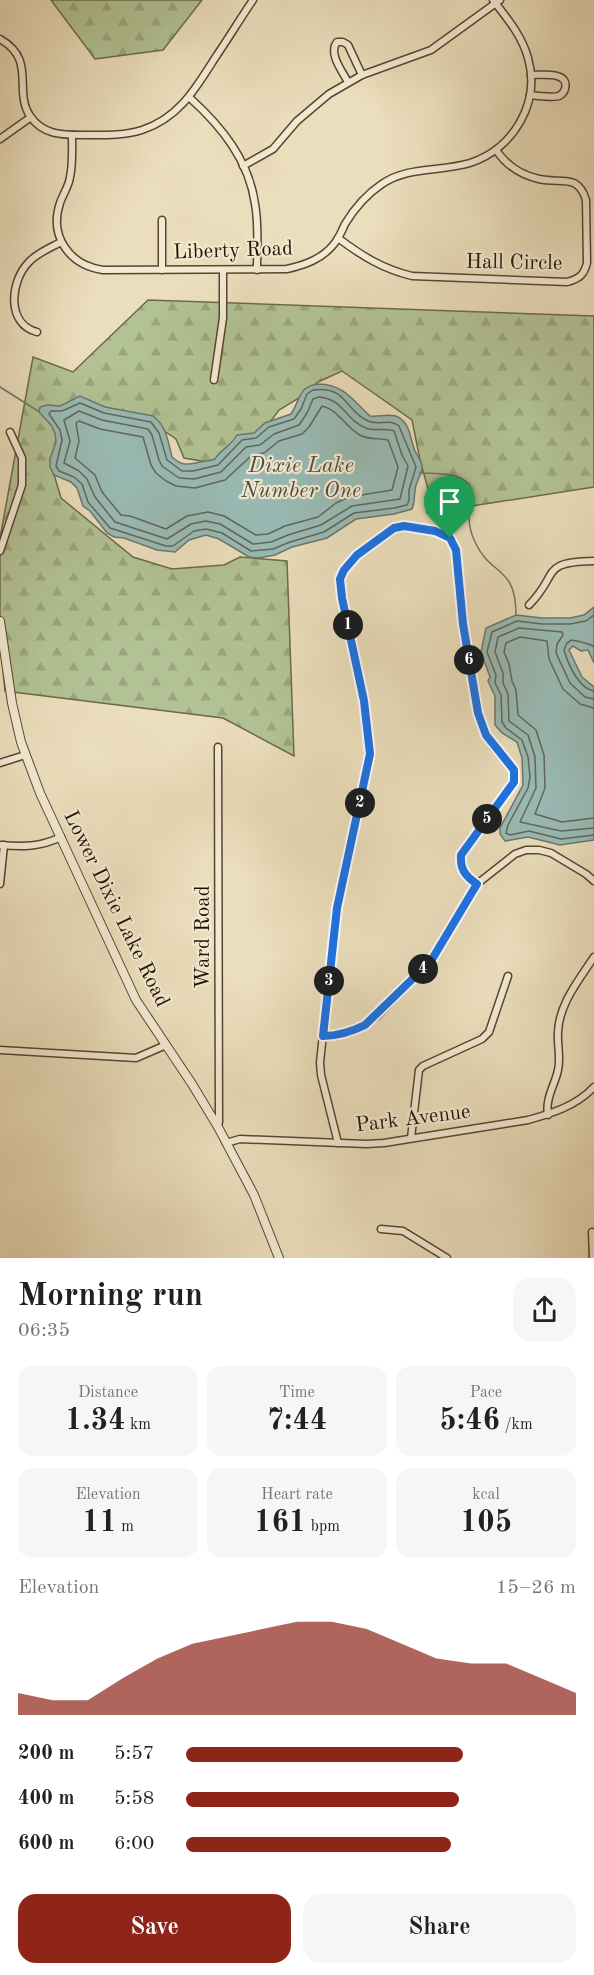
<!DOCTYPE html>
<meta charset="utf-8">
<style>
:root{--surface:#fff;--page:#f6f6f6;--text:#202124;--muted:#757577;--accent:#8f2418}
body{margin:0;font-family:"Old Standard TT",serif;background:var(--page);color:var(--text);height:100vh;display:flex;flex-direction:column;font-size:22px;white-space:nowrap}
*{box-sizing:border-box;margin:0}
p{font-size:20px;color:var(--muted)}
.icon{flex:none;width:33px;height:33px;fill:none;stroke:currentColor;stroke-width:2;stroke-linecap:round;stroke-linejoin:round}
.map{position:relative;height:1258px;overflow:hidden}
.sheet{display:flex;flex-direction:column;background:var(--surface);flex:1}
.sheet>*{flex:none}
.pin{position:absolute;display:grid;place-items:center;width:51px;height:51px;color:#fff;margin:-62px -26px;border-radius:50% 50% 50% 0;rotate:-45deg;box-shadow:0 0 6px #0007}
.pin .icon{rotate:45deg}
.km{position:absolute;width:30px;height:30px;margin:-15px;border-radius:50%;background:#222;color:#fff;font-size:16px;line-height:30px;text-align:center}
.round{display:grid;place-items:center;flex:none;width:63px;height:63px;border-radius:18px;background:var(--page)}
.head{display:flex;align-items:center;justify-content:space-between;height:102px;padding:0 18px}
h1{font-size:33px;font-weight:800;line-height:45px}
.figures{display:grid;grid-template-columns:repeat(3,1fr);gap:9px;height:102px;padding:6px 18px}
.figures div{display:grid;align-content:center;border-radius:15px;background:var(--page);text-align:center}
.figures b{font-size:30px;font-weight:800}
.figures small{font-size:16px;font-weight:400}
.figures p{font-size:16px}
.chart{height:168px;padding:12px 18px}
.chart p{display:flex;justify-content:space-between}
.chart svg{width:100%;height:108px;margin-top:6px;fill:var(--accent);opacity:.7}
.action{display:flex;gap:12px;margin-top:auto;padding:12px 18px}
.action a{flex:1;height:69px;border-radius:18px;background:var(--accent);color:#fff;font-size:24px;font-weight:800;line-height:69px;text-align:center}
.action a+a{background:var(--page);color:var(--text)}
ul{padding:0 18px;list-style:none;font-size:20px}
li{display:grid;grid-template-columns:96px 72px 1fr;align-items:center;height:45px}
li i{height:15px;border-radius:8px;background:var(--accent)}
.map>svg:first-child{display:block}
.forest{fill:url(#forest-firs);stroke:#6c6a4a;stroke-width:1.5}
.water{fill:#99bbb5;stroke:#6b776d;stroke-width:1.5}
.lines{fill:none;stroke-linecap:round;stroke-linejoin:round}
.shore{stroke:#60665a;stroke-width:1.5}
.stream{stroke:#6b776d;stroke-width:1.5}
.minor-casing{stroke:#58452f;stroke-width:9}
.tertiary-casing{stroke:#58452f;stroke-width:10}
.minor{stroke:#f2ead3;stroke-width:6}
.tertiary{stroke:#f2ead3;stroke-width:8}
.route-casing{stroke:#fff;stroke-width:12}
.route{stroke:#1a73e8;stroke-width:8}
.labels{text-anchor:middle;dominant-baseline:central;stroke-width:4.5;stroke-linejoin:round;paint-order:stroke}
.street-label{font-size:21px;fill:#271200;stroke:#f2ead3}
.water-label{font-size:22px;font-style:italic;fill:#4f4d3f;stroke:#f2ead3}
</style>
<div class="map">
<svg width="594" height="1258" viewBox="0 0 594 1258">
<defs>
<pattern id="forest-firs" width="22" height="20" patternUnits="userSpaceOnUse" patternTransform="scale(1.5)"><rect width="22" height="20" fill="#b2c294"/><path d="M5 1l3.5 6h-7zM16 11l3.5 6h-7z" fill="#99a67e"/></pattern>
</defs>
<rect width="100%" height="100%" fill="#ebdebc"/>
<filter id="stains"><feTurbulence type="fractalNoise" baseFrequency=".00333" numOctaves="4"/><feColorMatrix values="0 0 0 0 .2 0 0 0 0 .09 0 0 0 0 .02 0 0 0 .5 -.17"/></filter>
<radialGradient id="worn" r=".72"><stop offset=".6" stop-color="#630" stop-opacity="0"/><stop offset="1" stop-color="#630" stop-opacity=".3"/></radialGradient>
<g class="forest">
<polygon points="51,0 202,0 163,50 95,59"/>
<polygon points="148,300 594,316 594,487 427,513 432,503 420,460 412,420 342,371 318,382 299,398 279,410 267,426 227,458 207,462 184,458 176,439 152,423 53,471 61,498 133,557 172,569 224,565 240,557 287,561 294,756 223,718 5,691 0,637 0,538 33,357 73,372"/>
</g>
<g class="water">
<path d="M319,384c26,1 33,16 51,32 9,1 21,-3 28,1 13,7 12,23 17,34 3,6 8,11 7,18 -1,7 -7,14 -7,22 -1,8 0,11 -3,18l-18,5 -38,5 -29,19 -35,9 -17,8 -17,3 -9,-1 -30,-18 -13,-4 -17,5 -14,12 -18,-2 -33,-12 -10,-1 -7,-4 -17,-22 -7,-5 -6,-18 -6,-6 -17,-7 -4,-8v-8l6,-17 -1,-9 -4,-8 -12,-13 1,-5 7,-2 13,1 20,-10 25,11 48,9c13,9 15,25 19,41 10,9 15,8 28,5 5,-1 10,-1 15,-3 5,-9 16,-13 22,-24l17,-2 11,-10 26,-9c10,-15 7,-28 28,-30z"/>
<polygon points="594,607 594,663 588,650 581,651 573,646 569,650 582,677 594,687 594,840 560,845 528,837 505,841 500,834 500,828 523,785 522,758 517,742 502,733 495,725 495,696 488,681 490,677 481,652 486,628 516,615 542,618 570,618 584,615"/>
</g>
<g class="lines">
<g class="shore">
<path d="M313,390c35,-4 31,20 55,31 11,5 22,-3 31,5l17,41 -7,23v10l-2,5 -13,3 -40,5 -30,19 -34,10 -17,7 -22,2 -29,-18 -16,-4 -12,2 -21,15h-7l-56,-18 -22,-26 -6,-18 -8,-7 -15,-6 -3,-5 6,-26 -2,-10 -11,-16 2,-3h11l18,-8 24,10 47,9 8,11 8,27 15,11h11l25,-6 24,-25 14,-2 13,-11 25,-8 7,-10 6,-15z"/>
<path d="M319,397c25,2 27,24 47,31 9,4 20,-1 28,3l8,24 6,11 -8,33 -48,7 -31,19 -33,10 -17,7 -18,2 -33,-20 -14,-3 -15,3 -24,15 -52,-17 -20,-25 -8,-18 -8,-8 -15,-8 6,-22 -6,-21 15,-9 23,9 46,9 4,6 7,25 3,6 17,12 15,1 27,-7 25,-25 14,-2 14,-11 25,-9 8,-12 6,-14z"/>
<path d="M322,406c16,3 24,22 38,29 8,5 19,3 28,5l10,27 -6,23 -43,7 -13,6 -18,14 -33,9 -17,8 -12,1 -32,-19 -16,-4 -21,4 -21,13 -36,-13 -9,-1 -19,-23 -7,-17 -20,-17 4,-17 -3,-18 3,-2 21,8 43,8 8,28 5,8 10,8 10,5 19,2 30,-8 26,-24 13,-3 15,-12 23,-7 7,-7z"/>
<polyline points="594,615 586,621 570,624 542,624 517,621 492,632 487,652 496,675 495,683 501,695 502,722 506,728 522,740 528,757 530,777 528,788 508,825 506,833 510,835 529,831 561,839 594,835"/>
<path d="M594,647c-3,-3 -17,-6 -22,-7l-5,3 -3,7c4,14 15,39 30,41"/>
<polyline points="594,699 585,697 570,683 556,653 557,644 563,635 562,632 519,628 498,637 495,652 503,673 503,683 508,694 509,721 528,735 535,757 536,788 520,822 561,831 594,828"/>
<polyline points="594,708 580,704 563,689 549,659 547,641 520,637 506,643 504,652 509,664 512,681 516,690 518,715 536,730 544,755 545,788 535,814 562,822 594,818"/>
</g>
<g class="stream">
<polyline points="0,387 38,411"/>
<path d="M420,473c14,1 40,-1 48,11 6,8 1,22 1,32 0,9 2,18 6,26 16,35 41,23 41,73"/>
</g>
<defs>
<g id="minor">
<path d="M0,39c37,21 13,51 30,77 13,19 32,19 53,19 20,0 40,1 59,-5 37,-12 54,-42 73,-72 13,-19 25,-39 38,-58"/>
<path d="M348,82c-6,-11 -20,-29 -11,-40h6l5,3 14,30"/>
<path d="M530,95c8,1 21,3 29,1 4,-2 5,-4 6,-7 5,-18 -24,-14 -34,-14"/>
<path d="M190,98c31,28 59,62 65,106 4,21 2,44 2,66"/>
<path d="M72,135c0,14 1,29 -2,42 -1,9 -7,17 -10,26 -11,33 9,62 43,67l184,-1c18,-4 35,-10 47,-25 5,-6 8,-13 11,-20 9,-15 22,-30 37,-40 26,-18 58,-12 88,-21 43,-14 71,-60 58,-105 -6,-22 -21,-40 -35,-58"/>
<polyline points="0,139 31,117"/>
<polyline points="243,166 273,149 297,121 329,94 362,75 431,50 500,0"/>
<polyline points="162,220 162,270"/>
<path d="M338,238c24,18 45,31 74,38l155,6c12,-3 17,-7 20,-19l-1,-63c-8,-27 -25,-16 -47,-21 -19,-4 -32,-13 -43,-29"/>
<path d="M37,332c-31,-8 -27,-51 -8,-70 8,-9 21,-14 32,-20"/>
<polyline points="214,380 223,318 223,270"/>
<polyline points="0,551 22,485 22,458 10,432"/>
<path d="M529,605c31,-31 10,-43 65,-44"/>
<polyline points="218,747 219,1121 218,1127"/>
<polyline points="0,763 25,755"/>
<path d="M0,845c23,2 40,2 61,-8"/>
<polyline points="0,884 4,845"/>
<polyline points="323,1036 351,1032 365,1025 377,1016 431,961 477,884 515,854 526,850 539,850 551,853 586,874 594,881"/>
<polyline points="0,1050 136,1058 166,1045"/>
<path d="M548,1115c-3,-17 7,-30 10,-45 3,-13 -1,-25 0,-38 1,-28 21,-52 36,-75"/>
<polyline points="411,1138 419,1070 423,1066 482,1039 489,1032 508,976"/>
<path d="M226,1143l14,-4 126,5 18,-1 144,-23c25,-7 48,-14 66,-33"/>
<path d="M338,1143l-17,-68 -1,-13 17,-154 34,-153 -7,-54 -22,-103 -2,-19 4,-9 13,-15 37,-27 10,-2 31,5 15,7 6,12 7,74 15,89 8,22 6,10 22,25v12l-3,5 -50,68c-2,14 4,21 16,29"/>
<polyline points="381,1229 403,1231 447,1258"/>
<polyline points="592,1232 593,1258"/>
</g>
<polyline id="tertiary" points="0,621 12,703 21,742 40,793 136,1000 192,1084 218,1127 254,1195 279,1258"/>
</defs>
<use href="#minor" class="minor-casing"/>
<use href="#tertiary" class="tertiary-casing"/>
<use href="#minor" class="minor"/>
<use href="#tertiary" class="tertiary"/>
</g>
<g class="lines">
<defs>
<path id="route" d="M404,526l31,5 15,7 6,12 7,74 15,89 8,22 28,35v12l-53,73c-1,14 4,21 16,29l-46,77 -66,64c-14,7 -26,11 -42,11l14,-128 33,-154 -6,-53 -22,-103 -2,-19 4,-9 13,-15 37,-27z"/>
</defs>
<use href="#route" class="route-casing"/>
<use href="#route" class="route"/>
</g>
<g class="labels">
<g class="street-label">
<text transform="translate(233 251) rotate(-2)">Liberty Road</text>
<text transform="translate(514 263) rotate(1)">Hall Circle</text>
<text transform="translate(116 909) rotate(64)">Lower Dixie Lake Road</text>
<text transform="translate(203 937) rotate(-90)">Ward Road</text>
<text transform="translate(413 1119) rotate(-7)">Park Avenue</text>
</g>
<g class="water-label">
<text x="301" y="466">Dixie Lake<tspan x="301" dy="25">Number One</tspan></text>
</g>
</g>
<rect width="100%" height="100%" filter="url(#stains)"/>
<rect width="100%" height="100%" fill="url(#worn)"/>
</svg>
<div class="pin" style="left:450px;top:538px;background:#1e9e55"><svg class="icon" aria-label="arrive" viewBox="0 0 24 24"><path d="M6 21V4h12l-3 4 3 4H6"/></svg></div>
<b class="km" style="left:348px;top:625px">1</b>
<b class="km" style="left:360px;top:803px">2</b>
<b class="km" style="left:329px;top:981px">3</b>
<b class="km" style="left:423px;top:969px">4</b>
<b class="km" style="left:487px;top:819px">5</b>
<b class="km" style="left:469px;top:660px">6</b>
</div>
<section class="sheet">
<div class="head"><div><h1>Morning run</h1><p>06:35</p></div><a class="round"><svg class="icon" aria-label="share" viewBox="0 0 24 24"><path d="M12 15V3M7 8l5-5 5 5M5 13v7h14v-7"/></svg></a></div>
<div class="figures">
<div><p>Distance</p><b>1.34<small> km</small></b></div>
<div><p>Time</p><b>7:44</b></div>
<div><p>Pace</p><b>5:46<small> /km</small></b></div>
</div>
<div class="figures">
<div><p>Elevation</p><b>11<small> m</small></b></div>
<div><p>Heart rate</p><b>161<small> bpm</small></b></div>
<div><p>kcal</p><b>105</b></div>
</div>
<div class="chart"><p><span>Elevation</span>15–26 m</p>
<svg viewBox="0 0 160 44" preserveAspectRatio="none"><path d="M0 44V35L10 38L20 38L30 29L40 21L50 15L60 12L70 9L80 6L90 6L100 9L110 15L120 21L130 23L140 23L150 29L160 35V44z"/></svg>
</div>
<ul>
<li><b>200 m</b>5:57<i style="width:71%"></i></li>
<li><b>400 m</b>5:58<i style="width:70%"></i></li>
<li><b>600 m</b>6:00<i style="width:68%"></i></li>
</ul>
<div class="action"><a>Save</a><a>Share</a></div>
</section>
